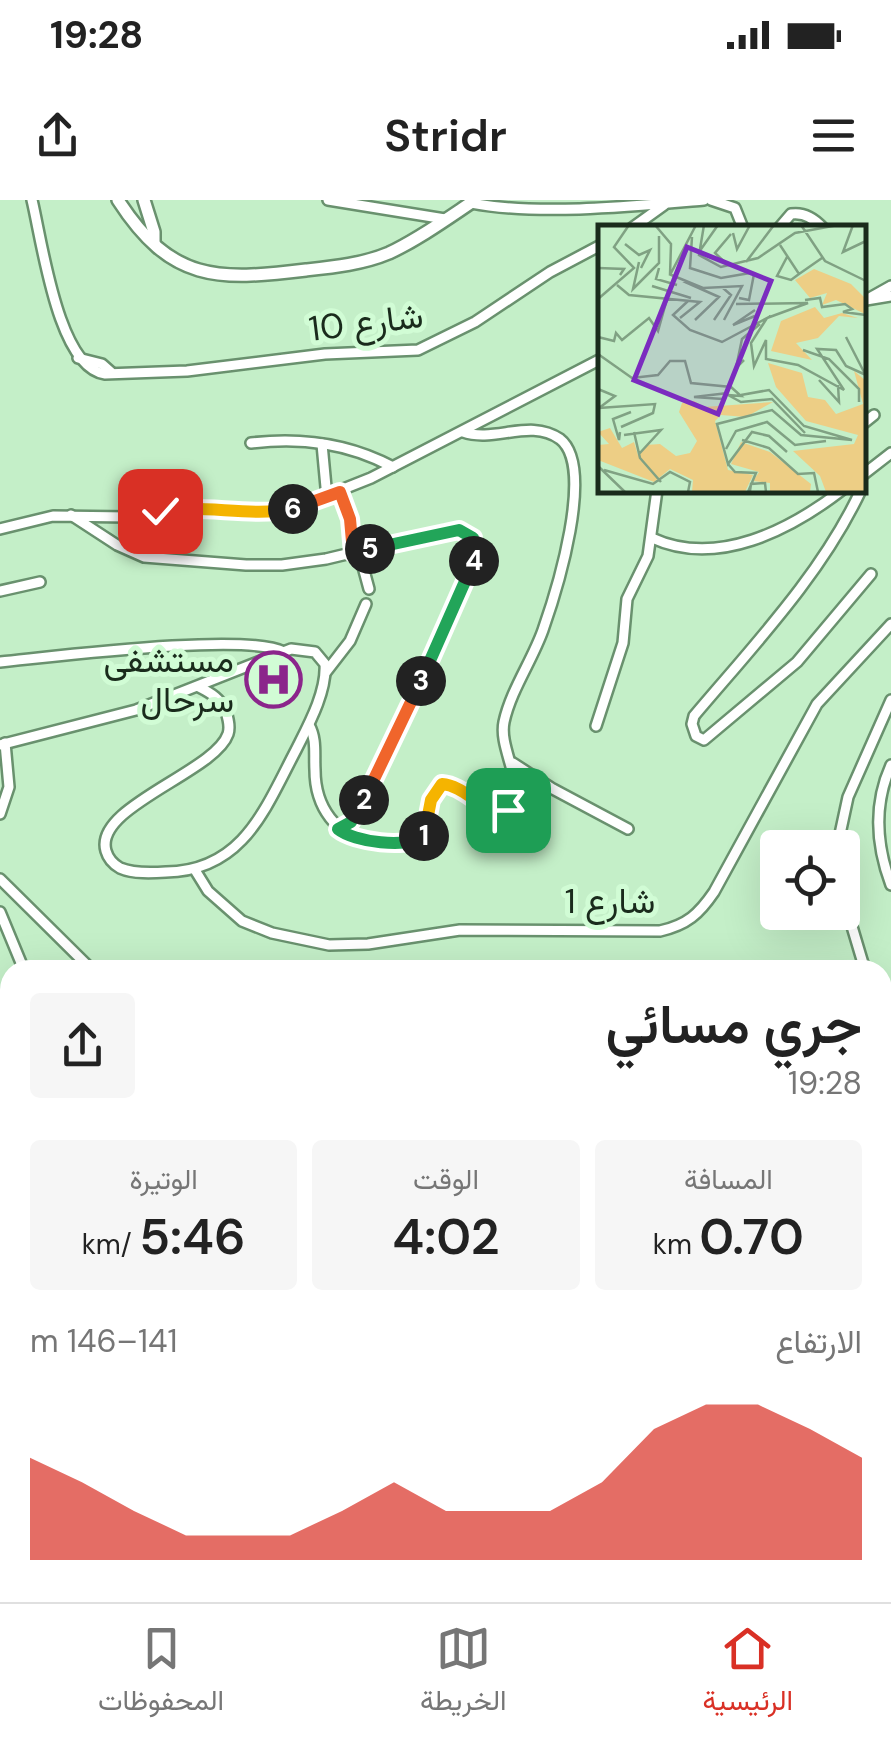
<!DOCTYPE html>
<html lang="ar">
<meta charset="utf-8">
<style>
:root{--surface:#fff;--page:#f6f6f6;--text:#222;--muted:#767676;--line:#e0e0e0;--accent:#d93025}
body{margin:0;font-family:"DM Sans",Vazirmatn,sans-serif;background:var(--page);color:var(--text);direction:rtl;height:100vh;display:flex;flex-direction:column;font-size:38px;white-space:nowrap}
*{box-sizing:border-box;margin:0}
p{font-size:32px;color:var(--muted)}
.icon{flex:none;width:55px;height:55px;fill:none;stroke:currentColor;stroke-width:2;stroke-linecap:round;stroke-linejoin:round}
.map{position:relative;flex:1;overflow:hidden;direction:ltr}
.panel{position:absolute;left:0px;top:760px;width:892px;height:642px;display:flex;flex-direction:column;background:var(--surface);border-radius:30px 30px 0 0;box-shadow:0 10px 40px #0002;direction:rtl}
.panel>*{flex:none}
.fabs{position:absolute;left:760px;top:630px;display:grid;gap:20px}
.fabs a{display:grid;place-items:center;width:100px;height:100px;border-radius:10px;background:var(--surface);box-shadow:0 10px 40px #0002;font-size:50px}
.pin{position:absolute;display:grid;place-items:center;width:85px;height:85px;color:#fff;margin:-42px;border-radius:20px;box-shadow:0 5px 15px #0006}
.km{position:absolute;width:50px;height:50px;margin:-25px;border-radius:50%;background:#222;color:#fff;font-size:28px;line-height:50px;text-align:center}
.round{display:grid;place-items:center;flex:none;width:105px;height:105px;border-radius:10px;background:var(--page)}
.overview{display:flex;align-items:center;justify-content:space-between;height:170px;padding:0 30px}
h1{font-size:55px;font-weight:600;line-height:75px}
.stats{display:grid;grid-template-columns:repeat(3,1fr);gap:15px;height:170px;padding:10px 30px}
.stats div{display:grid;align-content:center;border-radius:10px;background:var(--page);text-align:center}
.stats b{font-size:50px;font-weight:600}
.stats small{font-size:28px;font-weight:400}
.stats p{font-size:28px}
.chart{height:280px;padding:20px 30px}
.chart p{display:flex;justify-content:space-between}
.chart svg{width:100%;height:180px;margin-top:10px;fill:var(--accent);opacity:.7}
.status{display:flex;justify-content:space-between;align-items:center;height:70px;padding:0 50px;background:var(--surface);direction:ltr}
.status svg{height:28px;fill:currentColor}
header{display:flex;justify-content:space-between;align-items:center;height:130px;padding:0 30px;background:var(--surface);font-size:45px;font-weight:600}
.dock{display:flex;justify-content:space-around;align-items:center;height:140px;border-top:2px solid var(--line);background:var(--surface);font-size:28px;color:var(--muted)}
.dock a{display:grid;justify-items:center;gap:5px}
.dock .on{color:var(--accent)}
.map>svg:first-child{display:block}
.forest{fill:url(#forest-firs)}
.lines{fill:none;stroke-linecap:round;stroke-linejoin:round}
.street-casing{stroke:#69916e;stroke-width:14}
.secondary-casing{stroke:#69916e;stroke-width:16}
.street{stroke:#fff;stroke-width:9}
.secondary{stroke:#fff;stroke-width:11}
.split-1-casing{stroke:#fff;stroke-width:20}
.split-2-casing{stroke:#fff;stroke-width:20}
.split-3-casing{stroke:#fff;stroke-width:20}
.split-4-casing{stroke:#fff;stroke-width:20}
.split-5-casing{stroke:#fff;stroke-width:20}
.split-6-casing{stroke:#fff;stroke-width:20}
.split-7-casing{stroke:#fff;stroke-width:20}
.split-1{stroke:#f5b400;stroke-width:12}
.split-2{stroke:#22a559;stroke-width:12}
.split-3{stroke:#f0652b;stroke-width:12}
.split-4{stroke:#22a559;stroke-width:12}
.split-5{stroke:#22a559;stroke-width:12}
.split-6{stroke:#f0652b;stroke-width:12}
.split-7{stroke:#f5b400;stroke-width:12}
.labels{text-anchor:middle;dominant-baseline:central;stroke-width:10;stroke-linejoin:round;paint-order:stroke}
.street-label{font-size:35px;fill:#1a2b1c;stroke:#d1fcd5}
.poi-label{font-size:35px;fill:#1a2b1c;stroke:#d1fcd5;text-anchor:end}
.inset-road{fill:none;stroke:#80a183;stroke-width:2.5}
.view{fill:#7b2cbf;fill-opacity:0.15;stroke:#7b2cbf;stroke-width:5}
.inset-edge{fill:none;stroke:#1a2b1c;stroke-width:5}
</style>
<div class="status"><b>19:28</b><svg viewBox="0 0 49 12"><path d="M0 12V9h3v3zM5 12V6h3v6zM10 12V3h3v9zM15 12V0h3v12zM26 1h20v11H26zM47 4h2v5h-2z"/></svg></div>
<header><svg class="icon" aria-label="menu" viewBox="0 0 24 24"><path d="M4 6h16M4 12h16M4 18h16"/></svg>Stridr<svg class="icon" aria-label="share" viewBox="0 0 24 24"><path d="M12 15V3M7 8l5-5 5 5M5 13v7h14v-7"/></svg></header>
<div class="map">
<svg width="891" height="1402" viewBox="0 0 891 1402">
<defs>
<pattern id="forest-firs" width="22" height="20" patternUnits="userSpaceOnUse" patternTransform="scale(2.5)"><rect width="22" height="20" fill="#edce85"/><path d="M5 1l3.5 6h-7zM16 11l3.5 6h-7z" fill="#cbb172"/></pattern>
</defs>
<rect width="100%" height="100%" fill="#c4efc8"/>
<g class="forest">
<polygon points="891,1293 891,1402 683,1402 717,1393 882,1392 883,1296"/>
<polygon points="583,1393 650,1393 662,1402 570,1402"/>
</g>
<g class="lines">
<defs>
<g id="street">
<path d="M32,0c10,41 26,168 73,174l82,-3 138,-17 93,-4 57,-28 75,-50 51,-27"/>
<polyline points="328,0 445,19"/>
<polyline points="711,0 735,8 743,28"/>
<path d="M471,3c66,13 165,3 233,-3"/>
<polyline points="632,28 664,5"/>
<path d="M779,28l12,-14c13,-2 23,4 32,14"/>
<polyline points="866,100 891,86"/>
<polyline points="866,100 891,96"/>
<polyline points="78,158 102,164 111,172"/>
<polyline points="864,223 874,215"/>
<path d="M251,243c51,-6 97,0 142,24"/>
<polyline points="322,244 327,298"/>
<polyline points="864,274 891,253"/>
<path d="M861,290c-39,84 -108,156 -167,226l-2,8 4,12 8,4 93,-78 74,-88"/>
<polyline points="340,292 351,325 353,353"/>
<path d="M71,315l46,30 27,12 102,8h36l44,-6 121,-29c14,0 27,2 29,18 2,19 -107,254 -125,273 -5,6 -6,5 -13,8"/>
<polyline points="0,329 53,316 129,317 179,308 260,313 293,309 371,278 601,159"/>
<path d="M652,338c65,30 138,-8 190,-48"/>
<polyline points="359,352 369,389"/>
<polyline points="0,391 40,382"/>
<path d="M0,462c52,-5 246,-30 284,-10"/>
<polyline points="326,472 350,441 366,404"/>
<path d="M309,525c8,14 5,29 6,45 0,36 21,68 57,70 16,1 32,4 47,0 14,-16 5,-41 23,-55 26,0 50,41 73,19 5,-29 -16,-58 -11,-82 7,-32 28,-61 39,-92 13,-37 53,-163 17,-191 -30,-21 -65,4 -97,-7"/>
<polyline points="596,526 623,443 627,399 648,356 657,290"/>
<path d="M0,545l136,-35 155,-61 24,3 10,12c2,28 -17,62 -29,86 -31,59 -53,121 -130,122 -14,1 -32,2 -46,-4 -7,-4 -12,-10 -14,-17 -13,-44 109,-79 122,-117 2,-6 0,-16 -2,-22 -5,-13 -15,-19 -27,-25"/>
<polyline points="513,563 553,589 628,629"/>
<path d="M891,565c-18,40 -15,80 0,120"/>
<polyline points="0,614 9,587 5,543"/>
<polyline points="837,648 848,597 891,500"/>
<path d="M195,670l13,21 34,30 30,12 57,12 39,-1 92,-14 200,1c27,-6 39,-17 54,-39l103,-188 74,-80"/>
<polyline points="0,679 92,770"/>
<polyline points="842,693 865,770"/>
<polyline points="0,712 24,770"/>
<polyline points="0,866 10,875"/>
<polyline points="882,921 891,922"/>
<polyline points="882,1116 891,1115"/>
<polyline points="882,1173 891,1173"/>
<polyline points="0,1380 10,1374"/>
</g>
<g id="secondary">
<path d="M118,0c53,82 99,81 188,70 28,-3 57,-6 83,-17 30,-14 59,-35 86,-53"/>
<polyline points="144,0 154,32 154,42"/>
</g>
</defs>
<use href="#street" class="street-casing"/>
<use href="#secondary" class="secondary-casing"/>
<use href="#street" class="street"/>
<use href="#secondary" class="secondary"/>
</g>
<g class="lines">
<defs>
<path id="split-1" d="M424,636l7,-36 11,-16c25,2 42,32 66,26"/>
<path id="split-2" d="M364,600l-13,22 -13,7c16,13 69,20 86,7"/>
<polyline id="split-3" points="364,600 421,481"/>
<polyline id="split-4" points="421,481 474,361"/>
<polyline id="split-5" points="370,349 459,330 473,338 474,361"/>
<polyline id="split-6" points="293,309 340,292 350,319 353,353 370,349"/>
<path id="split-7" d="M160,311c44,-7 88,6 133,-2"/>
</defs>
<use href="#split-1" class="split-1-casing"/>
<use href="#split-2" class="split-2-casing"/>
<use href="#split-3" class="split-3-casing"/>
<use href="#split-4" class="split-4-casing"/>
<use href="#split-5" class="split-5-casing"/>
<use href="#split-6" class="split-6-casing"/>
<use href="#split-7" class="split-7-casing"/>
<use href="#split-1" class="split-1"/>
<use href="#split-2" class="split-2"/>
<use href="#split-3" class="split-3"/>
<use href="#split-4" class="split-4"/>
<use href="#split-5" class="split-5"/>
<use href="#split-6" class="split-6"/>
<use href="#split-7" class="split-7"/>
</g>
<defs>
<symbol id="hospital-ring" viewBox="-11 -11 22 22"><circle r="9.5" fill="#d1fcd5" stroke="#8b258b" stroke-width="1.5"/><path d="M-5-5h3v3.5h4V-5h3V5h-3V1.5h-4V5h-3Z" fill="#8b258b"/></symbol>
</defs>
<g fill-rule="evenodd">
<use href="#hospital-ring" x="242" y="448" width="63" height="63"/>
</g>
<g class="labels">
<g class="street-label">
<text transform="translate(366 122) rotate(-7)">شارع 10</text>
<text x="610" y="701">شارع 1</text>
</g>
<g class="poi-label">
<text x="234" y="460">مستشفى<tspan x="234" dy="40">سرحال</tspan></text>
</g>
</g>
<g transform="translate(598 25)">
<rect width="268" height="268" fill="#c4efc8"/>
<path d="M216,44l37,15 14,14v16l-29,-14 -14,5 5,-12 -17,5 -15,-18zM217,82l9,11 18,-5 16,5 -19,-2 -21,22 -22,5 16,17 -41,-9 10,-30zM170,138l34,10 6,24 17,3 11,14 27,-10 -9,-33 11,9v112h-39l-6,-16 -27,-25 61,-7 4,-9 -52,-14 -30,-34zM96,176l10,6 69,-5 -27,15 -25,-2 -6,6 13,49 25,5 -8,17h-53l1,-12 -23,-11 -16,13 -56,-22v-15l11,-1 -11,-12 12,-4 12,20 12,-6 4,13 8,-10 14,-1 16,12 14,-3 7,-12 -18,-29 3,-9zM143,217l29,10 41,32 -1,8h-40v-9l-17,-2 6,-9 -28,-8z" fill="#edce85"/>
<path class="inset-road" d="M57,0l16,19 -1,31 26,-50M106,0l-5,30 22,12 37,-9 37,-25 43,-8M203,0l24,36 41,20M255,0l-10,27 23,-11M135,8l4,16 13,-24M94,12l-2,31 31,10 29,-5M27,19l14,11 11,-5 -9,18M182,20l19,29 23,-16M101,27l19,-27M189,32l-10,19 14,4 8,-6M41,37l-6,27 26,-26v-27M148,37l28,-37M131,41l-14,-13 16,-19M0,43l26,1 -4,6M61,43l-3,11 21,6M71,49l34,14 39,-2 -18,34M85,56l36,16 -24,23M19,60l12,10 71,7 -20,16M54,61l39,12M141,73l10,2 5,-26M0,74l36,-31 -20,-21 15,-22M207,75l15,-2 2,9 23,-3 7,5 -9,3 23,3M90,76l-15,14 17,15 32,12 45,-24 -16,25 3,23 12,-26v19l32,6 46,25 -27,-41 19,1 10,16 20,9M138,79l72,-1 -41,15M157,85l-22,15 22,-9M116,95l17,-25 -8,-7M0,112l16,4 2,-8 6,7 27,-22 9,13 9,-32M248,112l19,37M205,125l26,9 30,30v13M0,129l34,24 26,-3 12,-14h15l6,22 40,4 10,9 -13,-1 13,7 31,-3 33,34M146,135l-8,8 6,-29 18,-15M221,155l20,22 -1,-17M0,164l17,7 -16,12M143,170l28,-5 35,36 48,14 -51,-5 -29,-25 -55,14 11,40 24,-32 17,4 18,16M125,174l-29,-2 34,-4M1,183l56,-4 -2,9 -32,14M22,207l-1,8 -6,-21 18,-7M36,207l6,26 21,24M26,210l37,-5 -22,24M144,215l27,8 29,26 16,-1 4,19M128,224l10,-18 31,-9 28,23 31,-4M130,239l7,8 21,1 -8,19M0,241l27,26M6,245l49,14 17,-12 20,10 -2,10M152,266l1,-7 14,-1 1,9"/>
<path class="view" d="M89,22l84,34 -53,133 -84,-34z"/>
<rect width="268" height="268" class="inset-edge"/>
</g>
</svg>
<div class="fabs">
<a><svg class="icon" aria-label="locate" viewBox="0 0 24 24"><circle cx="12" cy="12" r="6"/><path d="M12 2v4M12 18v4M2 12h4M18 12h4"/></svg></a>
</div>
<div class="pin" style="left:508px;top:610px;background:#1e9e55"><svg class="icon" aria-label="arrive" viewBox="0 0 24 24"><path d="M6 21V4h12l-3 4 3 4H6"/></svg></div>
<div class="pin" style="left:160px;top:311px;background:#d93025"><svg class="icon" aria-label="check" viewBox="0 0 24 24"><path d="M5 12l5 5 9-10"/></svg></div>
<b class="km" style="left:424px;top:636px">1</b>
<b class="km" style="left:364px;top:600px">2</b>
<b class="km" style="left:421px;top:481px">3</b>
<b class="km" style="left:474px;top:361px">4</b>
<b class="km" style="left:370px;top:349px">5</b>
<b class="km" style="left:293px;top:309px">6</b>
<section class="panel">
<div class="overview"><div><h1>جري مسائي</h1><p>19:28</p></div><a class="round"><svg class="icon" aria-label="share" viewBox="0 0 24 24"><path d="M12 15V3M7 8l5-5 5 5M5 13v7h14v-7"/></svg></a></div>
<div class="stats">
<div><p>المسافة</p><b>0.70<small> km</small></b></div>
<div><p>الوقت</p><b>4:02</b></div>
<div><p>الوتيرة</p><b>5:46<small> /km</small></b></div>
</div>
<div class="chart"><p><span>الارتفاع</span>141–146 m</p>
<svg viewBox="0 0 160 44" preserveAspectRatio="none"><path d="M0 44V19L10 25L20 32L30 38L40 38L50 38L60 32L70 25L80 32L90 32L100 32L110 25L120 12L130 6L140 6L150 12L160 19V44z"/></svg>
</div>
</section>
</div>
<nav class="dock">
<a class="on"><svg class="icon" aria-label="home" viewBox="0 0 24 24"><path d="M3 11l9-7 9 7M6 9v11h12V9"/></svg>الرئيسية</a>
<a><svg class="icon" aria-label="map" viewBox="0 0 24 24"><path d="M3 6l6-2 6 2 6-2v14l-6 2-6-2-6 2zM9 4v14M15 6v14"/></svg>الخريطة</a>
<a><svg class="icon" aria-label="saved" viewBox="0 0 24 24"><path d="M7 4h10v16l-5-4-5 4z"/></svg>المحفوظات</a>
</nav>
